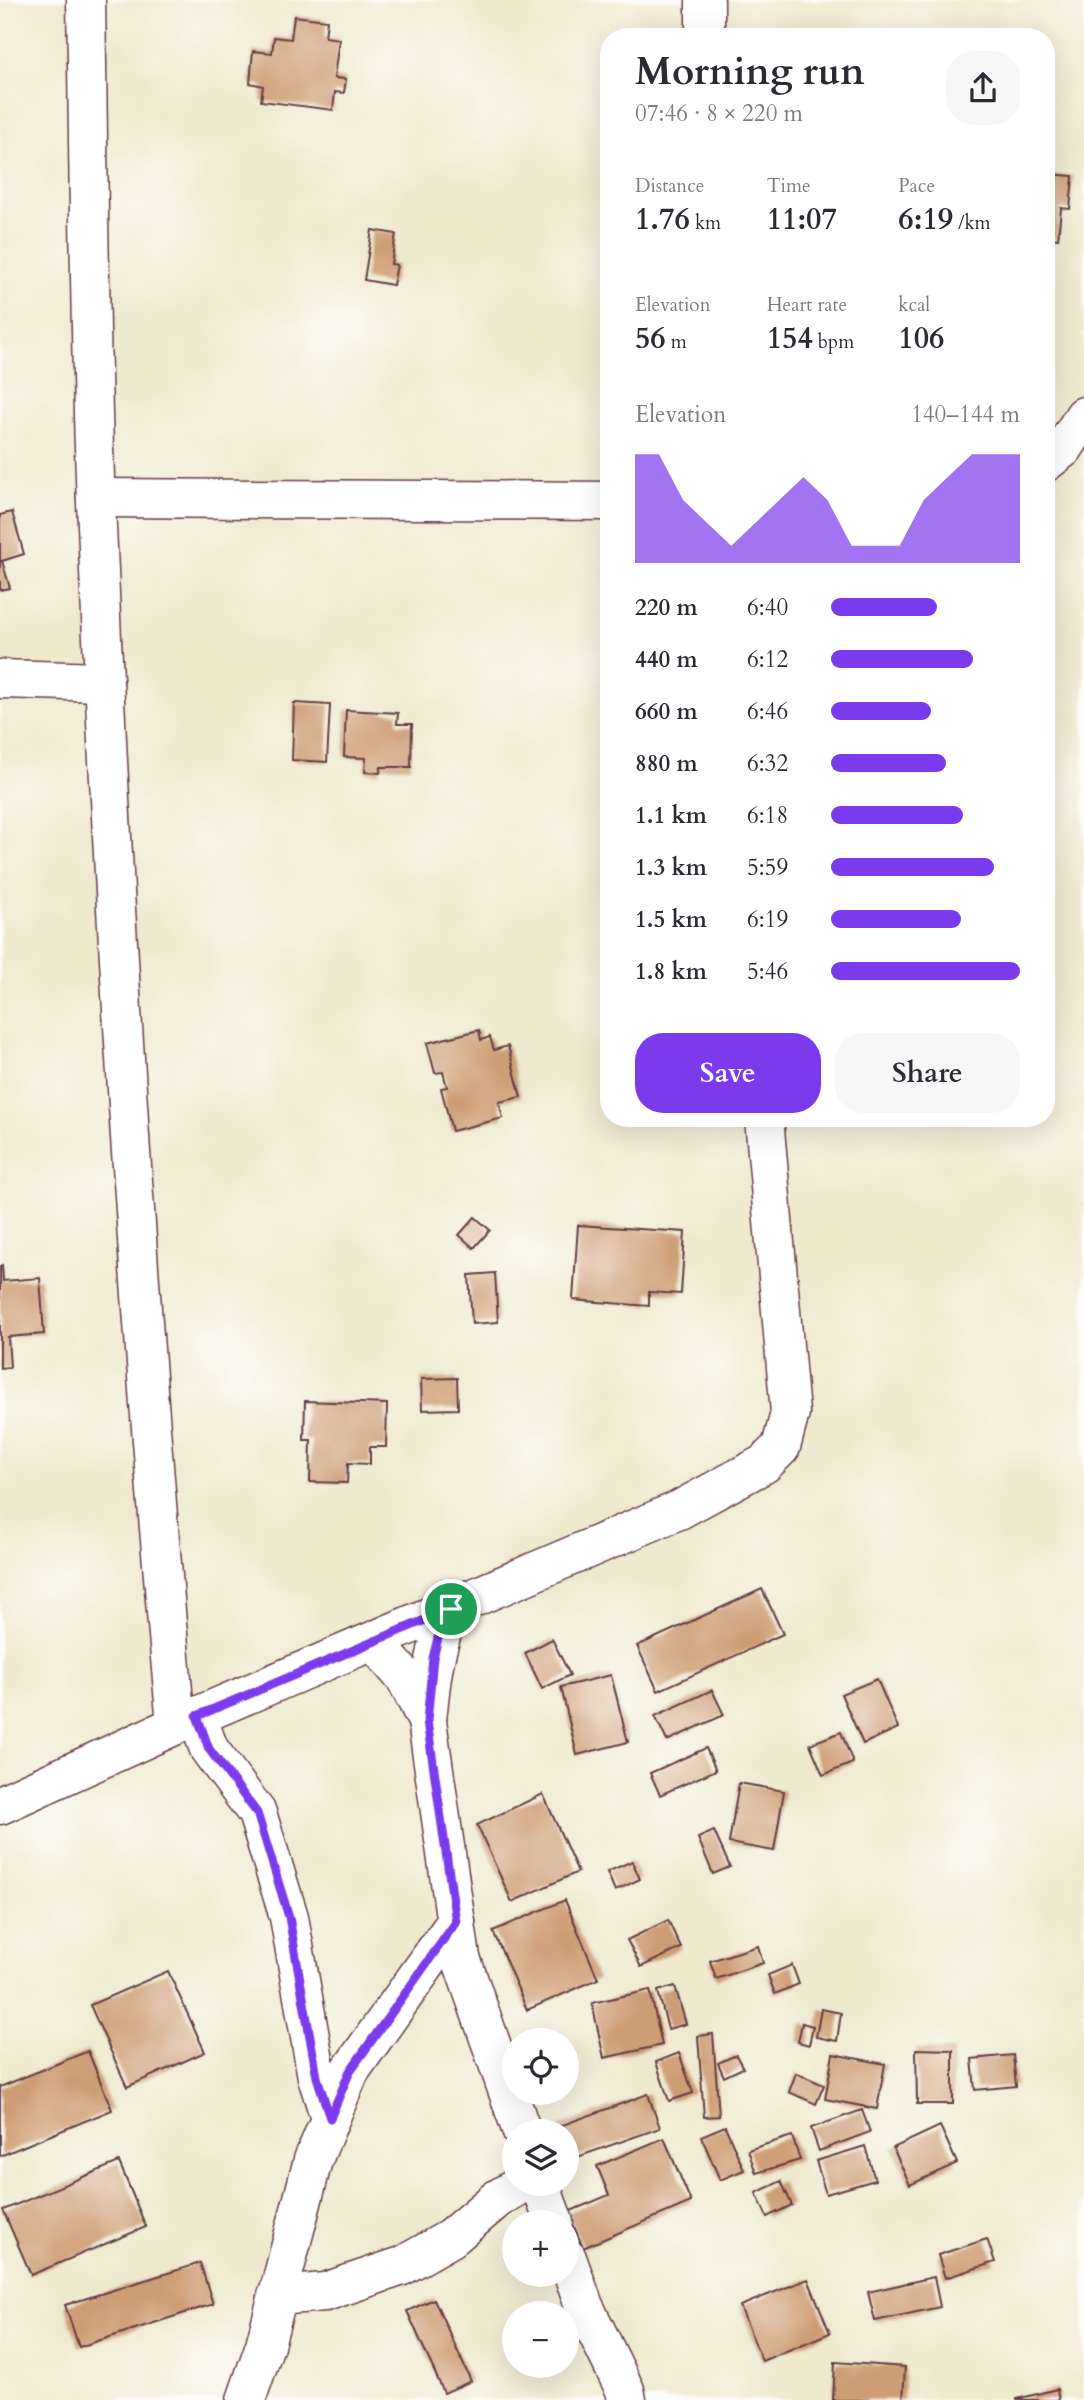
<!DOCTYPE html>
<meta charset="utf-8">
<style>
:root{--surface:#fff;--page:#f7f7f7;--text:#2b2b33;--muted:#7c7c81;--accent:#7c3aed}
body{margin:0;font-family:Cardo,serif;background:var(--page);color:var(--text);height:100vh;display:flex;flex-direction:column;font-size:26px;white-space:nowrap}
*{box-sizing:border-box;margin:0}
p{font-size:23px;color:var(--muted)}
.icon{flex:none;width:38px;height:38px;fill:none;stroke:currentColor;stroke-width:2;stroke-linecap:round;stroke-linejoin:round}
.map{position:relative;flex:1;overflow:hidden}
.drawer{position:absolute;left:600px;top:28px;width:455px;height:1099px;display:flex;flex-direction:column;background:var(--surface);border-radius:28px;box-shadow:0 7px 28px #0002}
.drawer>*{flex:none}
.fabs{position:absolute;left:502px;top:2028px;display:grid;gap:14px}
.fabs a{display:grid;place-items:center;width:77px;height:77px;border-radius:50%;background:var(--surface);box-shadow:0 7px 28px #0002;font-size:35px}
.pin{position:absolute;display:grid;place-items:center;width:60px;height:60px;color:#fff;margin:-30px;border:4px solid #fff;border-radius:50%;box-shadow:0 2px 7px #0007}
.round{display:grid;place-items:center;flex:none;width:74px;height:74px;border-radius:28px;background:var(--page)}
.headline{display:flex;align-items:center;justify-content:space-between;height:119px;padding:0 35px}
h1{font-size:38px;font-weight:600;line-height:52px}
.metrics{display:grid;grid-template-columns:repeat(3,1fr);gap:10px;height:119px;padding:7px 35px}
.metrics div{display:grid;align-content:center}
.metrics b{font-size:30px;font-weight:600}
.metrics small{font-size:19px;font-weight:400}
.metrics p{font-size:19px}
.chart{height:196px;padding:14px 35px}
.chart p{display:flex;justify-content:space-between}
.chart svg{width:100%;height:126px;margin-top:7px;fill:var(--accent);opacity:.7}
.primary-button{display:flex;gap:14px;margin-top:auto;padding:14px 35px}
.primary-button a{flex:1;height:80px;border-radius:28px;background:var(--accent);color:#fff;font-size:28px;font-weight:600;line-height:80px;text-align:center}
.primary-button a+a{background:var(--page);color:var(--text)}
ul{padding:0 35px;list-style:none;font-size:23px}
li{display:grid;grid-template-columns:112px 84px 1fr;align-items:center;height:52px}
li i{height:18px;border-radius:9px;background:var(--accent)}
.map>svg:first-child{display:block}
.building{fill:#cd9e76}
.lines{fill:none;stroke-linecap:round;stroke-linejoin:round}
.minor-casing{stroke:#633d43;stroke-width:41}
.minor{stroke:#fff;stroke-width:38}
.route-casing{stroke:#fff;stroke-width:14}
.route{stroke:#7c3aed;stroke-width:9}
</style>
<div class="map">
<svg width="1084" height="2400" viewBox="0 0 1084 2400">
<rect width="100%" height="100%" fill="#fdfcf7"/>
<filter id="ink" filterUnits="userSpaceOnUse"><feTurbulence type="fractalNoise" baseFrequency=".0143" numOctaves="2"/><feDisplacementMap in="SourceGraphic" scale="14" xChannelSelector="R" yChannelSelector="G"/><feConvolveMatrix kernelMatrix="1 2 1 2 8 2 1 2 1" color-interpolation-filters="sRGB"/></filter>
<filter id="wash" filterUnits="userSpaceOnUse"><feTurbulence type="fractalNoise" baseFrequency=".00686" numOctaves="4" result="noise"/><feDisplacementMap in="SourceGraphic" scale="28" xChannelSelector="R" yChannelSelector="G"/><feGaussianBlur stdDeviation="1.57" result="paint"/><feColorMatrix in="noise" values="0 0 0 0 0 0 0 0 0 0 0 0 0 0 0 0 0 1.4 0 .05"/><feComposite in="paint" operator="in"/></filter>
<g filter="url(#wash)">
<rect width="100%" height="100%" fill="#efe9ce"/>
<g id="blocks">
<g class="building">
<polygon points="294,16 327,20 325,37 339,39 334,78 346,79 344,93 335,92 333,110 261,101 263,86 250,83 253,51 272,53 274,37 291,39"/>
<polygon points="1046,174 1073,176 1070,209 1061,208 1058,239 1046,237"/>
<polygon points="372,230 396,234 391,264 397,265 393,285 364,280"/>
<polygon points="12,512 24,554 2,561 10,588 0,590 0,515"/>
<polygon points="294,703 330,705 327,762 292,760"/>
<polygon points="346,710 398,713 397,724 412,724 411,767 381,767 380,773 365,772 366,758 344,757"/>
<polygon points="479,1030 481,1040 490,1037 494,1050 508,1046 521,1097 499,1102 503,1118 452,1131 441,1088 447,1087 443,1072 435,1073 427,1043"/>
<polygon points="475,1217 490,1230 474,1248 459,1235"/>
<polygon points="578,1225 685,1232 681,1294 649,1292 649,1306 573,1300"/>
<polygon points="2,1265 3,1281 40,1278 44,1334 8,1337 10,1367 0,1368 0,1266"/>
<polygon points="495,1273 498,1322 472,1324 469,1275"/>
<polygon points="457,1378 458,1409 422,1410 421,1379"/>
<polygon points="305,1401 387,1404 386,1447 370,1447 370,1464 348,1463 347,1483 310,1482 311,1440 304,1440"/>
<polygon points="762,1589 783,1634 658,1691 637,1646"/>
<polygon points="552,1639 570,1675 542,1689 525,1653"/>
<polygon points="611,1675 628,1742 577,1755 561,1687"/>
<polygon points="877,1679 898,1728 863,1744 841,1694"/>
<polygon points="712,1690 724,1715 667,1741 655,1716"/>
<polygon points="841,1732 853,1763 823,1775 810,1744"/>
<polygon points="706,1748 716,1770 660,1795 650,1773"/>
<polygon points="739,1783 784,1791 774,1851 729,1843"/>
<polygon points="543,1794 578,1872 512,1902 477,1825"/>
<polygon points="714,1831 730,1867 713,1874 698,1838"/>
<polygon points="632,1861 640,1879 615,1891 607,1872"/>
<polygon points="565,1900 598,1979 527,2010 493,1931"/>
<polygon points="668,1920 681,1948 641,1967 627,1940"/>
<polygon points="758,1946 763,1963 716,1979 710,1961"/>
<polygon points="792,1965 799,1984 775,1994 768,1975"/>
<polygon points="168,1971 205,2052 127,2087 90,2005"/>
<polygon points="675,1986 686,2024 668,2029 658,1991"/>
<polygon points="650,1990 662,2045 604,2058 592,2003"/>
<polygon points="821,2009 841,2013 837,2041 816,2037"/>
<polygon points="802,2023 813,2026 809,2045 798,2042"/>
<polygon points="713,2034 719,2116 704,2117 698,2036"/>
<polygon points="916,2049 953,2050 953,2104 917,2104"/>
<polygon points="88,2051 112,2110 0,2156 0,2087"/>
<polygon points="679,2053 693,2093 669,2101 656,2062"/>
<polygon points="833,2054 885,2064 877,2109 825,2099"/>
<polygon points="736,2055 743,2068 724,2077 718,2063"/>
<polygon points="1013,2055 1016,2086 975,2090 972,2059"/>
<polygon points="796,2073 824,2085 816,2104 789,2092"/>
<polygon points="648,2094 660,2128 569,2160 567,2154 567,2132 559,2132 557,2127"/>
<polygon points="862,2110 870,2132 819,2151 811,2128"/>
<polygon points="725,2126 744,2170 720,2180 701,2136"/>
<polygon points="940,2126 957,2163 910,2185 893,2148"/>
<polygon points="792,2136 800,2160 756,2173 748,2150"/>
<polygon points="664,2138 691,2202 583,2248 568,2212 609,2195 597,2166"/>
<polygon points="865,2146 875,2180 826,2194 816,2161"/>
<polygon points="119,2162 146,2227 31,2275 3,2210"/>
<polygon points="781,2181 792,2205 767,2217 756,2193"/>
<polygon points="987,2239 995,2262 945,2278 938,2255"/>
<polygon points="200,2263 213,2304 79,2347 65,2305"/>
<polygon points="934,2277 940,2307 875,2321 868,2292"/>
<polygon points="808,2279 830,2333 762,2361 740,2306"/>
<polygon points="434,2299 471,2381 444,2393 407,2311"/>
<polygon points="835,2362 905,2367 903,2400 833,2400"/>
<polygon points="1057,2389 1059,2400 1017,2400 1017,2399"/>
</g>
</g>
</g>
<g filter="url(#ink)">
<use href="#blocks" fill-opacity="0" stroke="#633d43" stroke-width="2"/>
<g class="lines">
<defs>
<g id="minor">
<path d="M86,0c3,168 3,336 10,503 17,408 43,815 80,1222"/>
<polyline points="705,0 705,37"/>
<polyline points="1046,462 1064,448 1084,416"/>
<polyline points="96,498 609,501"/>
<polyline points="0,679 104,682"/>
<polyline points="374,1642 406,1679 427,1721 461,1958 522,2132"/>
<polyline points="197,1716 209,1749 257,1813 289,1917 317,2077 330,2118"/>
<path d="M427,1721c4,-43 7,-72 24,-112"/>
<polyline points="0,1805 176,1725 679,1510 764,1464 781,1447 790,1413 764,1118"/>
<polyline points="540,2184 554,2222"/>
<polyline points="567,2258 584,2306 625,2390 627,2400"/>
<polyline points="277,2296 325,2292 402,2266 451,2238 497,2199 522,2184"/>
<polyline points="246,2400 265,2345 313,2160 350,2071 456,1922"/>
</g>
</defs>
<use href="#minor" class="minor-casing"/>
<use href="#minor" class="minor"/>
</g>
</g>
<g class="lines" filter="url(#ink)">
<defs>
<polygon id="route" points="451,1609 438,1638 433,1658 427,1721 456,1922 350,2071 330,2118 317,2077 289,1917 257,1813 209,1749 197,1716"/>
</defs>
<use href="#route" class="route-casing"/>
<use href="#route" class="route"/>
</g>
</svg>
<div class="fabs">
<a><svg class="icon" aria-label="locate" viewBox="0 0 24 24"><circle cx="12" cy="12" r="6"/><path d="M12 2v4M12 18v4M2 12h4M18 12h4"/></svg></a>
<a><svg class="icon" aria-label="layers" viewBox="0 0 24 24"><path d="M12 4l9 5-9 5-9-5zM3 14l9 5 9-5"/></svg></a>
<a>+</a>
<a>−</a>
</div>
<div class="pin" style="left:451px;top:1609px;background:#1e9e55"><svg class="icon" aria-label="arrive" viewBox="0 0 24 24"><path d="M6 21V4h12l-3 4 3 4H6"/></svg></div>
<section class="drawer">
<div class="headline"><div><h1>Morning run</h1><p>07:46 · 8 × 220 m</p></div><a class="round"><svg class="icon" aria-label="share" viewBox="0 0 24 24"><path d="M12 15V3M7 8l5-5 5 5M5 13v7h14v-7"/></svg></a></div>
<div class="metrics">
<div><p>Distance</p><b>1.76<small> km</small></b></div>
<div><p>Time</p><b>11:07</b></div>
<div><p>Pace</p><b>6:19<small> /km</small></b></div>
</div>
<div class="metrics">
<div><p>Elevation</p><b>56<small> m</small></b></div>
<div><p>Heart rate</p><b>154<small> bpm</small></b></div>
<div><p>kcal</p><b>106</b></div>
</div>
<div class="chart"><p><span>Elevation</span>140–144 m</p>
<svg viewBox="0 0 160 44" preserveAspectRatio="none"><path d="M0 44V6L10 6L20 22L30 30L40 38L50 30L60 22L70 14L80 22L90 38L100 38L110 38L120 22L130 14L140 6L150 6L160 6V44z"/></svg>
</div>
<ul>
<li><b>220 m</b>6:40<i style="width:56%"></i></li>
<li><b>440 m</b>6:12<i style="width:75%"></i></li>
<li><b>660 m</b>6:46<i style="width:53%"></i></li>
<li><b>880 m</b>6:32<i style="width:61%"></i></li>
<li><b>1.1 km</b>6:18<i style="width:70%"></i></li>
<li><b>1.3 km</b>5:59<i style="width:86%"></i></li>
<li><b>1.5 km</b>6:19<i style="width:69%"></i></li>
<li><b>1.8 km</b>5:46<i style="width:100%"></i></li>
</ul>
<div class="primary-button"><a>Save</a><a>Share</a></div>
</section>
</div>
